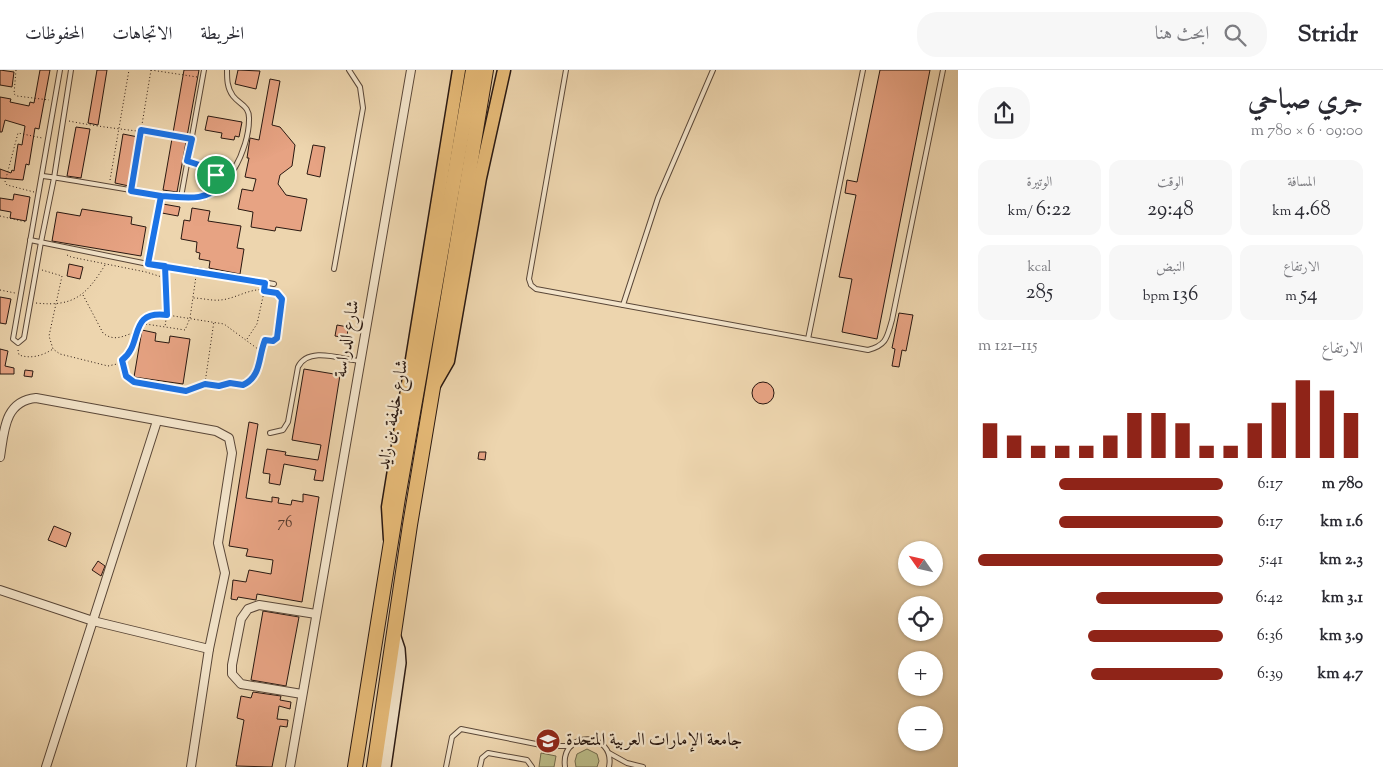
<!DOCTYPE html>
<html lang="ar">
<meta charset="utf-8">
<style>
:root{--surface:#fff;--page:#f7f7f7;--text:#2b2b33;--muted:#7c7c81;--line:#e1e1e2;--accent:#8f2418}
body{margin:0;font-family:"Sorts Mill Goudy",Amiri,serif;background:var(--page);color:var(--text);direction:rtl;height:100vh;display:flex;flex-direction:column;font-size:19px;white-space:nowrap}
*{box-sizing:border-box;margin:0}
p{font-size:16px;color:var(--muted)}
.icon{flex:none;width:28px;height:28px;fill:none;stroke:currentColor;stroke-width:2;stroke-linecap:round;stroke-linejoin:round}
.map{position:relative;flex:1;overflow:hidden;direction:ltr}
.drawer{display:flex;flex-direction:column;background:var(--surface);width:425px}
.drawer>*{flex:none}
.needle{width:32px;rotate:304deg}
.tools{position:absolute;left:898px;top:471px;display:grid;gap:10px}
.tools a{display:grid;place-items:center;width:45px;height:45px;border-radius:50%;background:var(--surface);box-shadow:0 1px 4px #0004;font-size:25px}
.pin{position:absolute;display:grid;place-items:center;width:42px;height:42px;color:#fff;margin:-21px;border:2px solid #fff;border-radius:50%;box-shadow:0 1px 5px #0007}
.round{display:grid;place-items:center;flex:none;width:52px;height:52px;border-radius:20px;background:var(--page)}
.head{display:flex;align-items:center;justify-content:space-between;height:85px;padding:0 20px}
h1{font-size:28px;font-weight:600;line-height:38px}
.stats{display:grid;grid-template-columns:repeat(3,1fr);gap:8px;height:85px;padding:5px 20px}
.stats div{display:grid;align-content:center;border-radius:12px;background:var(--page);text-align:center}
.stats b{font-size:21px;font-weight:600}
.stats small{font-size:14px;font-weight:400}
.stats p{font-size:14px}
.chart{height:140px;padding:10px 20px}
.chart p{display:flex;justify-content:space-between}
.chart svg{width:100%;height:90px;margin-top:5px;stroke:var(--accent);stroke-width:6}
ul{padding:0 20px;list-style:none;font-size:16px}
li{display:grid;grid-template-columns:80px 60px 1fr;align-items:center;height:38px}
li i{height:12px;border-radius:6px;background:var(--accent)}
header{display:flex;align-items:center;gap:30px;box-sizing:border-box;height:70px;padding:0 25px;background:var(--surface);border-bottom:1px solid var(--line)}
header strong{font-size:24px}
nav{display:flex;gap:28px;margin-inline-start:auto;font-size:18px}
.search{width:350px;height:45px;background:var(--page);display:flex;align-items:center;gap:12px;box-sizing:border-box;padding:0 18px;border-radius:20px;color:var(--muted);font-size:19px}
main{display:flex;flex:1;min-height:0}
.map>svg:first-child{display:block}
.green{fill:#bbbc88;stroke:#726a4c}
.building{fill:#e7a383;stroke:#291811}
.lines{fill:none;stroke-linecap:round;stroke-linejoin:round}
.lane-casing{stroke:#5a4738;stroke-width:6}
.street-casing{stroke:#5a4738;stroke-width:10}
.secondary-casing{stroke:#291811;stroke-width:14}
.primary-casing{stroke:#291811;stroke-width:15}
.highway-casing{stroke:#291811;stroke-width:16}
.path{stroke:#291811;stroke-width:1;stroke-dasharray:1 2.5;stroke-linecap:butt}
.lane{stroke:#f3e4ca;stroke-width:4}
.street{stroke:#f3e4ca;stroke-width:8}
.secondary{stroke:#f3e4ca;stroke-width:11}
.primary{stroke:#e6ba77;stroke-width:12}
.highway{stroke:#e6ba77;stroke-width:14}
.route-casing{stroke:#fff;stroke-width:10}
.route{stroke:#1a73e8;stroke-width:6}
.labels{text-anchor:middle;dominant-baseline:central;stroke-width:4.5;stroke-linejoin:round;paint-order:stroke}
.number-label{font-size:15px;fill:#583b2e}
.street-label{font-size:18px;fill:#291811;stroke:#f3e4ca}
.poi-label{font-size:18px;fill:#291811;stroke:#f3e4ca;text-anchor:start}
</style>
<header>
<strong>Stridr</strong>
<div class="search"><svg class="icon" aria-label="search" viewBox="0 0 24 24"><circle cx="10" cy="10" r="6"/><path d="M15 15l6 6"/></svg>ابحث هنا</div>
<nav><a>الخريطة</a><a>الاتجاهات</a><a>المحفوظات</a></nav>
</header>
<main>
<section class="drawer">
<div class="head"><div><h1>جري صباحي</h1><p>09:00 · 6 × 780 m</p></div><a class="round"><svg class="icon" aria-label="share" viewBox="0 0 24 24"><path d="M12 15V3M7 8l5-5 5 5M5 13v7h14v-7"/></svg></a></div>
<div class="stats">
<div><p>المسافة</p><b>4.68<small> km</small></b></div>
<div><p>الوقت</p><b>29:48</b></div>
<div><p>الوتيرة</p><b>6:22<small> /km</small></b></div>
</div>
<div class="stats">
<div><p>الارتفاع</p><b>54<small> m</small></b></div>
<div><p>النبض</p><b>136<small> bpm</small></b></div>
<div><p>kcal</p><b>285</b></div>
</div>
<div class="chart"><p><span>الارتفاع</span>115–121 m</p>
<svg viewBox="0 0 160 44" preserveAspectRatio="none"><path d="M5 44V27M15 44V33M25 44V38M35 44V38M45 44V38M55 44V33M65 44V22M75 44V22M85 44V27M95 44V38M105 44V38M115 44V27M125 44V17M135 44V6M145 44V11M155 44V22"/></svg>
</div>
<ul>
<li><b>780 m</b>6:17<i style="width:67%"></i></li>
<li><b>1.6 km</b>6:17<i style="width:67%"></i></li>
<li><b>2.3 km</b>5:41<i style="width:100%"></i></li>
<li><b>3.1 km</b>6:42<i style="width:52%"></i></li>
<li><b>3.9 km</b>6:36<i style="width:55%"></i></li>
<li><b>4.7 km</b>6:39<i style="width:54%"></i></li>
</ul>
</section>
<div class="map">
<svg width="958" height="697" viewBox="0 0 958 697">
<rect width="100%" height="100%" fill="#edd5ae"/>
<filter id="stains"><feTurbulence type="fractalNoise" baseFrequency=".004" numOctaves="4"/><feColorMatrix values="0 0 0 0 .2 0 0 0 0 .09 0 0 0 0 .02 0 0 0 .5 -.17"/></filter>
<radialGradient id="worn" r=".72"><stop offset=".6" stop-color="#630" stop-opacity="0"/><stop offset="1" stop-color="#630" stop-opacity=".3"/></radialGradient>
<g class="green">
<polygon points="587,679 597,684 599,691 597,697 576,697 575,691 577,684"/>
<polygon points="541,683 556,686 554,697 539,697"/>
</g>
<g class="building">
<polygon points="0,0 14,2 12,17 0,15"/>
<polygon points="40,0 50,0 39,59 35,58 29,95 26,94 23,110 0,108 0,99 11,103 12,100 14,101 18,74 22,75 25,56 5,50 2,62 0,62 0,27 11,29 10,32 29,36 30,32 34,33"/>
<polygon points="97,0 107,0 98,55 88,53"/>
<polygon points="184,0 199,0 177,122 163,120"/>
<polygon points="238,0 260,1 256,19 235,14"/>
<polygon points="880,0 930,0 877,269 842,262 852,209 839,207 856,125 845,123 847,110 857,112"/>
<polygon points="270,9 280,11 272,55 280,57 295,75 292,96 280,105 278,114 286,125 307,129 301,161 276,157 275,161 251,157 253,142 238,139 242,119 253,121 256,109 245,107 249,88 247,88 250,68 259,70"/>
<polygon points="208,46 242,52 239,67 235,66 234,70 221,68 222,63 205,60"/>
<polygon points="76,57 90,59 81,108 67,106"/>
<polygon points="123,64 138,67 129,116 115,113"/>
<polygon points="313,75 325,77 320,107 307,104"/>
<polygon points="14,124 30,127 26,151 10,148 11,142 0,140 0,128 13,130"/>
<polygon points="163,134 180,137 178,146 162,143"/>
<polygon points="192,138 210,141 208,151 241,156 237,178 244,179 240,204 209,198 210,191 199,189 200,183 196,182 197,172 181,169 184,150 190,151"/>
<polygon points="82,139 132,147 131,154 146,157 141,186 52,171 57,142 80,146"/>
<polygon points="69,194 83,197 80,209 67,206"/>
<polygon points="0,227 11,229 6,254 0,253"/>
<polygon points="899,243 913,245 906,281 902,280 899,297 892,296 895,279 892,278"/>
<polygon points="337,255 348,257 347,268 335,266"/>
<polygon points="142,260 156,263 155,271 169,273 170,266 190,269 183,314 134,307"/>
<polygon points="0,279 8,281 5,296 14,298 14,304 0,304"/>
<polygon points="304,299 340,305 323,411 314,410 316,400 284,394 280,415 269,413 270,404 263,403 267,379 286,382 285,385 318,390 321,375 292,370"/>
<polygon points="25,300 33,301 32,307 24,306"/>
<circle cx="763" cy="323" r="11"/>
<polygon points="249,352 258,354 246,428 272,432 272,427 279,428 278,433 291,435 292,430 303,432 303,424 319,427 302,532 257,524 256,530 238,527 237,530 231,529 233,510 246,512 249,500 271,504 273,490 246,486 248,479 229,476"/>
<polygon points="479,382 486,382 485,390 478,389"/>
<polygon points="54,456 71,463 66,477 48,470"/>
<polygon points="98,491 105,496 101,506 92,500"/>
<polygon points="263,541 299,547 286,616 251,610"/>
<polygon points="253,622 281,626 280,630 291,632 290,639 279,636 277,649 288,650 287,657 280,656 272,697 236,696 244,650 237,648 241,626 251,628"/>
</g>
<g class="lines">
<defs>
<g id="lane">
<polyline points="60,0 13,269 18,273 24,268 41,172 54,108 71,0"/>
<path d="M566,0l-37,209 2,6 5,4 332,61c19,-5 19,-13 24,-30l51,-250"/>
<path d="M43,106c46,6 91,16 137,21 5,0 10,2 15,2 32,-1 54,-52 54,-79 1,-14 -9,-15 -16,-24 -6,-8 -6,-17 -6,-26"/>
<polyline points="181,127 204,0"/>
<polyline points="30,170 148,194 197,200 274,214"/>
<polyline points="148,194 161,126"/>
<polyline points="334,199 363,38 360,17 349,0"/>
<polyline points="623,235 658,128 713,0"/>
<polyline points="808,269 863,0"/>
<path d="M270,363l13,-3 5,-8 10,-55c10,-21 43,-8 61,-6"/>
<polyline points="609,683 627,693 643,697"/>
<polyline points="446,697 452,667 461,659 546,676 571,676"/>
<polyline points="480,697 482,688 488,683 527,690 532,697"/>
<path d="M565,697c-5,-38 51,-36 44,0"/>
</g>
<g id="street">
<path d="M0,387c4,-25 4,-56 36,-59l180,33 13,7 3,15 -14,90 7,30 -16,76 -18,118"/>
<polyline points="0,520 93,551 209,579"/>
<polyline points="302,624 241,614 232,604 232,595 241,549 248,539 259,535 316,544"/>
<polyline points="46,697 157,351"/>
<polyline points="290,697 411,0"/>
</g>
<polyline id="secondary" points="385,697 400,593 399,579 395,567"/>
<g id="primary">
<polyline points="433,317 448,291 480,108 504,0"/>
<polyline points="390,469 388,437 459,0"/>
</g>
<g id="highway">
<polyline points="355,697 398,428 473,0"/>
<polyline points="374,697 410,455 486,0"/>
</g>
</defs>
<use href="#lane" class="lane-casing"/>
<use href="#street" class="street-casing"/>
<use href="#secondary" class="secondary-casing"/>
<use href="#primary" class="primary-casing"/>
<use href="#highway" class="highway-casing"/>
<g class="path">
<polyline points="16,0 14,24 17,26 49,30"/>
<polyline points="151,0 197,7"/>
<path d="M69,51c39,8 78,10 117,17"/>
<polyline points="193,92 212,99 219,110"/>
<polyline points="110,110 129,0"/>
<polyline points="132,115 151,0"/>
<polyline points="34,122 7,115 5,112 18,63 42,68"/>
<polyline points="0,146 26,152"/>
<polyline points="67,185 71,187 146,202 165,208"/>
<polyline points="42,200 62,206 49,266 53,279 60,284 108,296 117,294 130,283 139,253 146,247 161,244 224,254 262,282"/>
<polyline points="165,202 168,234 165,257"/>
<polyline points="0,220 15,223"/>
<path d="M83,225l20,38c11,9 21,3 32,-1"/>
<path d="M36,233c37,4 50,-7 69,-38"/>
<polyline points="139,253 185,260 190,248 196,206"/>
<polyline points="247,269 257,254 264,222"/>
<path d="M18,280l1,5c12,4 23,1 34,-6"/>
<path d="M122,291l4,15 8,6 52,9 19,-7 14,1 11,-2 13,2c19,-9 15,-28 22,-45l8,1 4,-3 3,-42c-21,-16 -41,3 -60,4 -8,1 -18,-2 -27,-2"/>
<polyline points="205,313 214,251"/>
</g>
<use href="#lane" class="lane"/>
<use href="#street" class="street"/>
<use href="#secondary" class="secondary"/>
<use href="#primary" class="primary"/>
<use href="#highway" class="highway"/>
</g>
<g class="lines">
<defs>
<path id="route" d="M216,105l6,9c-17,19 -38,13 -61,12l-13,68 17,2 2,49c-40,-5 -23,29 -45,45l4,16 8,6 52,9 19,-7 14,2 11,-3 13,2c19,-9 15,-28 22,-45l8,1 4,-3 5,-39 -5,-6 -13,-2 1,-8 -117,-19 13,-68 -30,-5 10,-61 51,9 -5,22 25,8 4,6"/>
</defs>
<use href="#route" class="route-casing"/>
<use href="#route" class="route"/>
</g>
<defs>
<symbol id="university-disc" viewBox="-11 -11 22 22"><circle r="9.5" fill="#8f2418" stroke="#f3e4ca"/><path d="M0-5L7-2L0 1L-7-2ZM-4 1L0 2.5L4 1V4Q0 6-4 4Z" fill="#fff"/></symbol>
</defs>
<g fill-rule="evenodd">
<use href="#university-disc" x="534" y="657" width="28" height="28"/>
</g>
<g class="labels">
<g class="number-label">
<text x="285" y="453">76</text>
</g>
<g class="street-label">
<text transform="translate(348 269) rotate(-80)">شارع الدراسة</text>
<text transform="translate(394 345) rotate(-80)">شارع خليفة بن زايد</text>
</g>
<g class="poi-label">
<text x="566" y="671">جامعة الإمارات العربية المتحدة</text>
</g>
</g>
<rect width="100%" height="100%" filter="url(#stains)"/>
<rect width="100%" height="100%" fill="url(#worn)"/>
</svg>
<div class="tools">
<a><svg class="needle" viewBox="-14 -14 28 28"><path d="M0-13l5 13h-10z" fill="#e53935"/><path d="M0 13l5-13h-10z" fill="#7c7c81"/></svg></a>
<a><svg class="icon" aria-label="locate" viewBox="0 0 24 24"><circle cx="12" cy="12" r="6"/><path d="M12 2v4M12 18v4M2 12h4M18 12h4"/></svg></a>
<a>+</a>
<a>−</a>
</div>
<div class="pin" style="left:216px;top:105px;background:#1e9e55"><svg class="icon" aria-label="arrive" viewBox="0 0 24 24"><path d="M6 21V4h12l-3 4 3 4H6"/></svg></div>
</div>
</main>
